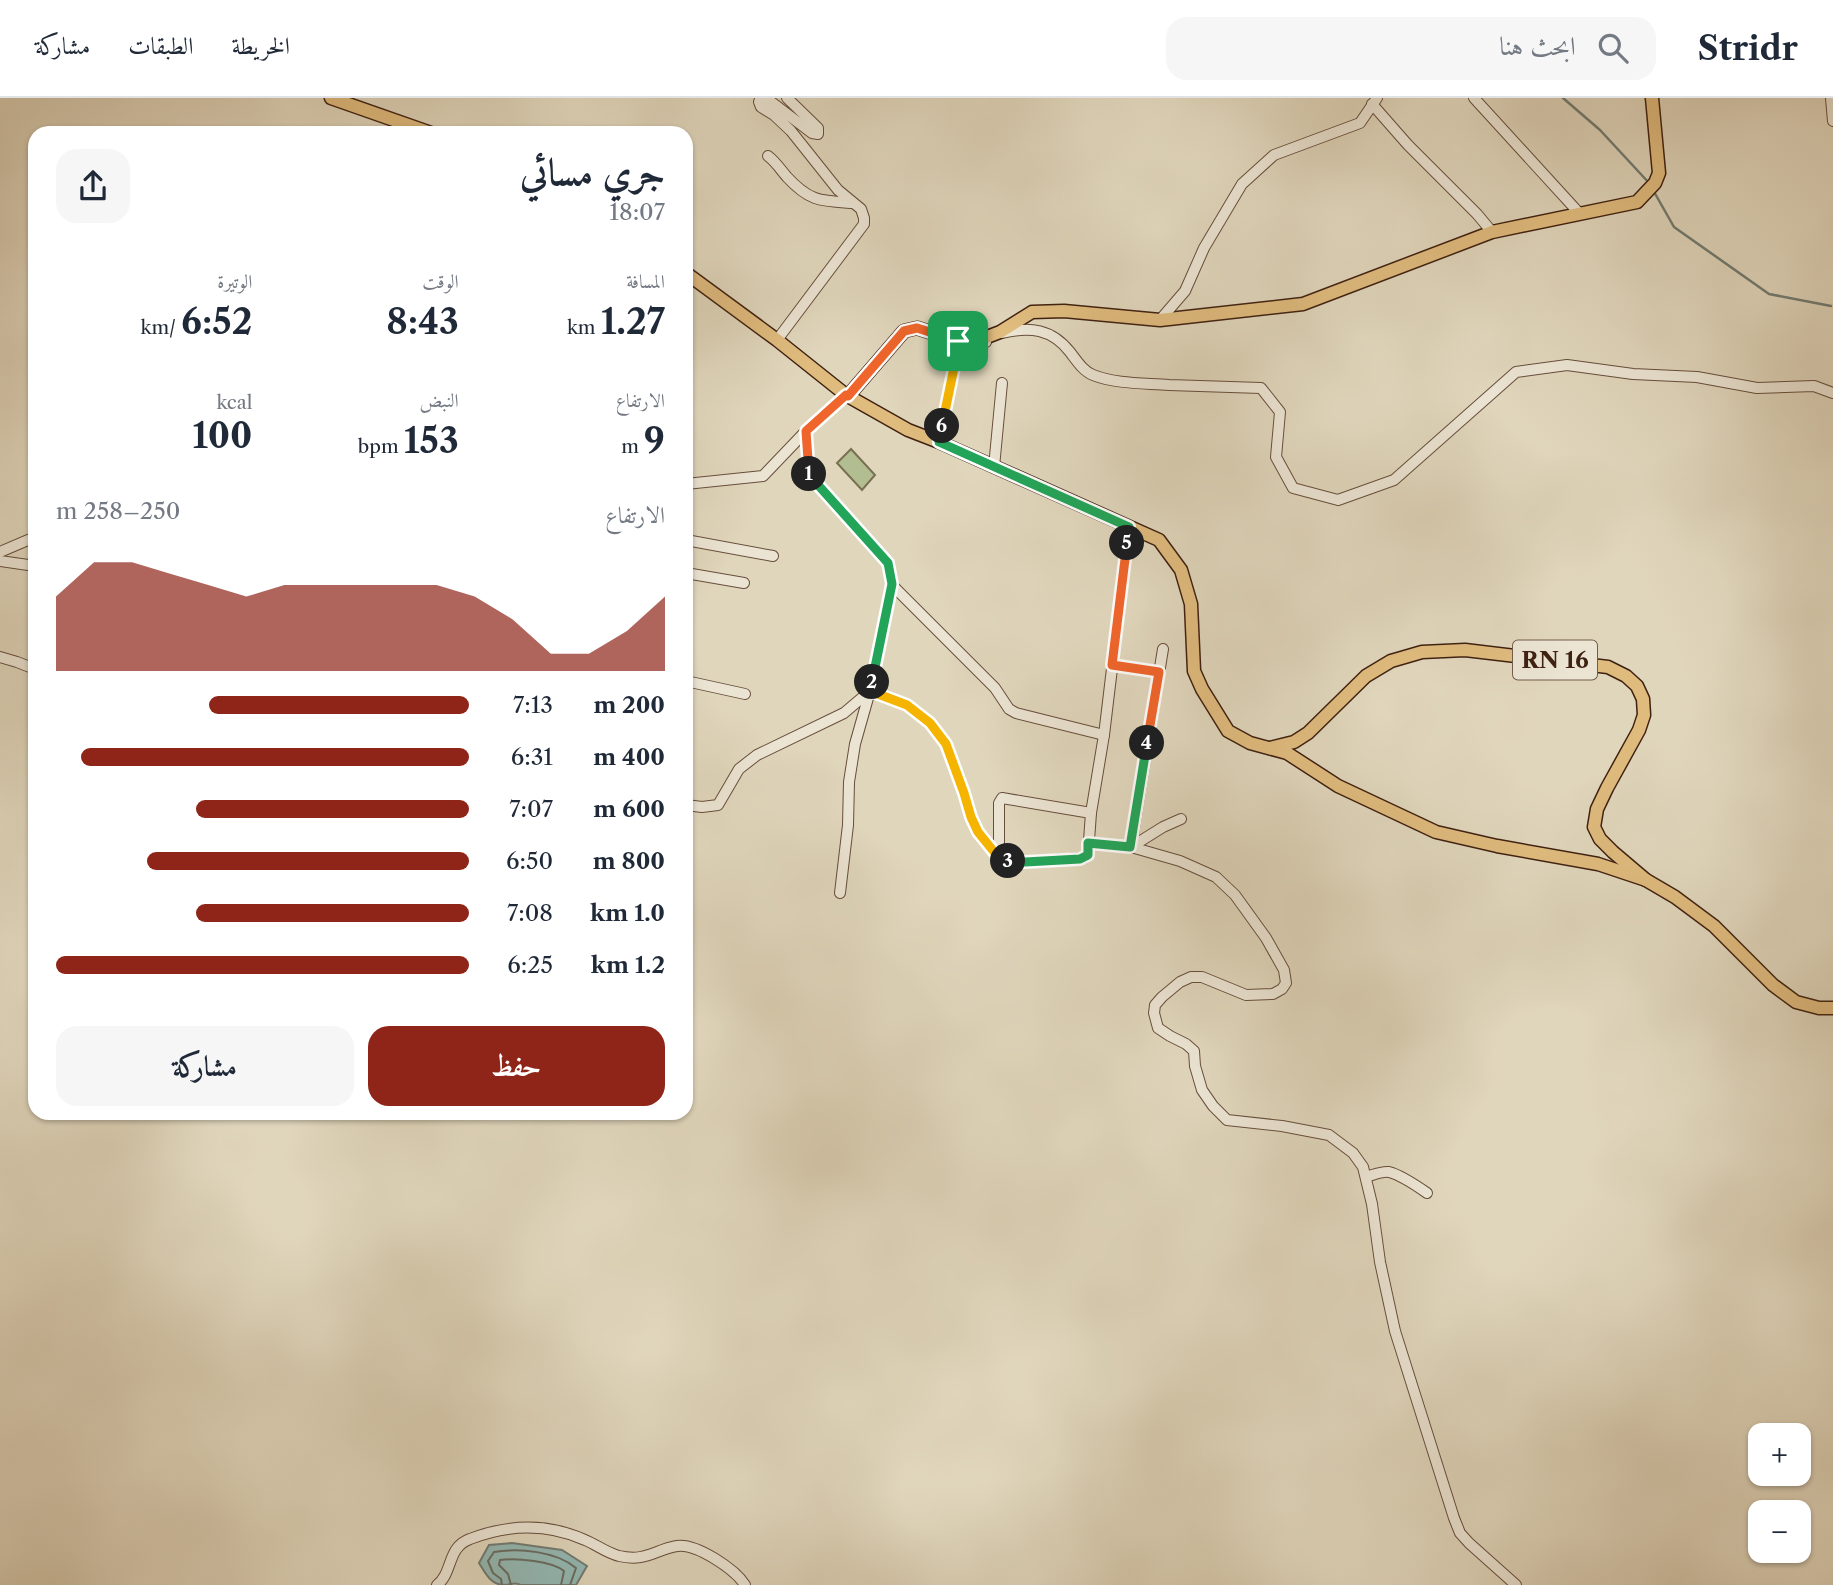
<!DOCTYPE html>
<html lang="ar">
<meta charset="utf-8">
<style>
:root{--surface:#fff;--page:#f6f6f7;--text:#1f2937;--muted:#747a83;--line:#e0e1e3;--accent:#8f2418}
body{margin:0;font-family:"Libre Caslon Text",Amiri,serif;background:var(--page);color:var(--text);direction:rtl;height:100vh;display:flex;flex-direction:column;font-size:26px;white-space:nowrap}
*{box-sizing:border-box;margin:0}
p{font-size:23px;color:var(--muted)}
.icon{flex:none;width:38px;height:38px;fill:none;stroke:currentColor;stroke-width:2;stroke-linecap:round;stroke-linejoin:round}
.map{position:relative;flex:1;overflow:hidden;direction:ltr}
.side{position:absolute;left:28px;top:28px;width:665px;height:994px;display:flex;flex-direction:column;background:var(--surface);border-radius:21px;box-shadow:0 2px 5px #0004;direction:rtl}
.side>*{flex:none}
.buttons{position:absolute;left:1748px;top:1325px;display:grid;gap:14px}
.buttons a{display:grid;place-items:center;width:63px;height:63px;border-radius:14px;background:var(--surface);box-shadow:0 2px 5px #0004;font-size:35px}
.pin{position:absolute;display:grid;place-items:center;width:60px;height:60px;color:#fff;margin:-30px;border-radius:14px;box-shadow:0 4px 10px #0006}
.km{position:absolute;width:35px;height:35px;margin:-18px;border-radius:50%;background:#222;color:#fff;font-size:19px;line-height:35px;text-align:center}
.round{display:grid;place-items:center;flex:none;width:74px;height:74px;border-radius:21px;background:var(--page)}
.summary{display:flex;align-items:center;justify-content:space-between;height:119px;padding:0 28px}
h1{font-size:38px;font-weight:800;line-height:52px}
.metrics{display:grid;grid-template-columns:repeat(3,1fr);gap:10px;height:119px;padding:7px 28px}
.metrics div{display:grid;align-content:center}
.metrics b{font-size:35px;font-weight:800}
.metrics small{font-size:19px;font-weight:400}
.metrics p{font-size:19px}
.chart{height:196px;padding:14px 28px}
.chart p{display:flex;justify-content:space-between}
.chart svg{width:100%;height:126px;margin-top:7px;fill:var(--accent);opacity:.7}
.primary-button{display:flex;gap:14px;margin-top:auto;padding:14px 28px}
.primary-button a{flex:1;height:80px;border-radius:21px;background:var(--accent);color:#fff;font-size:28px;font-weight:800;line-height:80px;text-align:center}
.primary-button a+a{background:var(--page);color:var(--text)}
ul{padding:0 28px;list-style:none;font-size:23px}
li{display:grid;grid-template-columns:112px 84px 1fr;align-items:center;height:52px}
li i{height:18px;border-radius:9px;background:var(--accent)}
header{display:flex;align-items:center;gap:42px;box-sizing:border-box;height:98px;padding:0 35px;background:var(--surface);border-bottom:2px solid var(--line)}
header strong{font-size:33px}
nav{display:flex;gap:38px;margin-inline-start:auto;font-size:24px}
.search{width:490px;height:63px;background:var(--page);display:flex;align-items:center;gap:18px;box-sizing:border-box;padding:0 24px;border-radius:21px;color:var(--muted);font-size:26px}
.map>svg:first-child{display:block}
.green{fill:#b2be91;stroke:#787051;stroke-width:2}
.water{fill:#94b9b4;stroke:#727c73;stroke-width:2}
.lines{fill:none;stroke-linecap:round;stroke-linejoin:round}
.shore{stroke:#6a6d62;stroke-width:2}
.stream{stroke:#727c73;stroke-width:2.5}
.minor-casing{stroke:#674e3c;stroke-width:12}
.major-casing{stroke:#3f2111;stroke-width:15}
.minor{stroke:#ebe4d3;stroke-width:10}
.major{stroke:#e0bb7e;stroke-width:12}
.split-1-casing{stroke:#fff;stroke-width:14}
.split-2-casing{stroke:#fff;stroke-width:14}
.split-3-casing{stroke:#fff;stroke-width:14}
.split-4-casing{stroke:#fff;stroke-width:14}
.split-5-casing{stroke:#fff;stroke-width:14}
.split-6-casing{stroke:#fff;stroke-width:14}
.split-7-casing{stroke:#fff;stroke-width:14}
.split-1{stroke:#f0652b;stroke-width:9}
.split-2{stroke:#22a559;stroke-width:9}
.split-3{stroke:#f5b400;stroke-width:9}
.split-4{stroke:#22a559;stroke-width:9}
.split-5{stroke:#f0652b;stroke-width:9}
.split-6{stroke:#22a559;stroke-width:9}
.split-7{stroke:#f5b400;stroke-width:9}
.labels{text-anchor:middle;dominant-baseline:central;stroke-width:5;stroke-linejoin:round;paint-order:stroke}
.shield{fill:#ebe4d3;stroke:#735c4b;stroke-width:2}
.shield-label{font-size:23px;font-weight:bold;fill:#3f2111}
</style>
<header>
<strong>Stridr</strong>
<div class="search"><svg class="icon" aria-label="search" viewBox="0 0 24 24"><circle cx="10" cy="10" r="6"/><path d="M15 15l6 6"/></svg>ابحث هنا</div>
<nav><a>الخريطة</a><a>الطبقات</a><a>مشاركة</a></nav>
</header>
<div class="map">
<svg width="1833" height="1487" viewBox="0 0 1833 1487">
<rect width="100%" height="100%" fill="#e0d6bc"/>
<filter id="stains"><feTurbulence type="fractalNoise" baseFrequency=".00286" numOctaves="4"/><feColorMatrix values="0 0 0 0 .2 0 0 0 0 .09 0 0 0 0 .02 0 0 0 .5 -.17"/></filter>
<radialGradient id="worn" r=".72"><stop offset=".6" stop-color="#630" stop-opacity="0"/><stop offset="1" stop-color="#630" stop-opacity=".3"/></radialGradient>
<polygon class="green" points="851,351 875,377 862,392 837,365"/>
<path class="water" d="M512,1445l50,7 25,16 -11,19h-55c-7,-4 -9,0 -17,0 -13,0 -19,-12 -25,-22l10,-18z"/>
<g class="lines">
<g class="shore">
<path d="M502,1487l-1,-6 -8,-6 -5,-12 6,-9c25,-4 62,-1 82,16l-6,17"/>
<path d="M511,1487l-3,-11 -9,-9 1,-5c17,-2 52,1 64,11l-3,14"/>
</g>
<g class="stream">
<polyline points="1563,0 1600,32 1650,86"/>
<polyline points="1653,92 1674,129 1769,196 1831,208"/>
</g>
<defs>
<g id="minor">
<polyline points="1474,0 1580,116"/>
<polyline points="1831,0 1833,23"/>
<polyline points="1372,6 1408,47 1477,116 1492,134"/>
<path d="M768,58c8,6 12,13 19,21 23,25 34,24 66,26"/>
<polyline points="1160,222 1185,193 1204,150 1242,86 1274,57 1360,25 1377,0"/>
<path d="M1002,235c28,-7 50,-4 68,19 7,9 13,19 23,23 23,9 51,8 76,10 30,1 61,2 92,3l19,24 -4,45 17,31 45,12 56,-20 122,-108 51,-7 66,9 64,3 60,11 57,-2 19,7"/>
<polyline points="777,242 864,126 864,120 861,111 838,92 791,33 774,17 761,9 759,4 760,1 770,3 812,35 818,36 818,30 787,0"/>
<polyline points="958,243 956,260 986,244"/>
<polyline points="806,333 810,378 888,465 892,487 870,593 855,646 849,684 848,727 840,795"/>
<polyline points="939,344 956,260"/>
<polyline points="994,369 1002,285"/>
<polyline points="686,386 763,378 806,333 846,297"/>
<polyline points="686,442 773,458"/>
<polyline points="0,454 35,439"/>
<polyline points="0,463 35,468"/>
<polyline points="686,475 744,485"/>
<polyline points="892,487 995,590 1009,611 1016,615 1104,637"/>
<polyline points="0,559 17,564 35,571"/>
<polyline points="1113,567 1159,574"/>
<polyline points="686,583 745,596"/>
<polyline points="686,707 702,709 718,707 739,671 757,657 844,615 870,593 907,607 930,625 946,646 964,695 971,719 978,734 999,760 1007,763 1025,764 1084,760 1088,756 1091,715 1104,637 1129,429"/>
<polyline points="1088,745 1131,749 1180,763 1216,779 1235,797 1266,840 1284,872 1286,885 1282,891 1273,896 1246,897 1202,879 1191,879 1180,884 1162,899 1155,907 1154,915 1158,930 1170,938 1186,946 1194,953 1195,968 1202,992 1213,1008 1227,1022 1282,1028 1329,1037 1353,1055 1363,1069 1372,1106 1380,1164 1395,1233 1454,1420 1460,1435 1469,1445 1516,1487"/>
<polyline points="1131,749 1163,551"/>
<polyline points="1131,749 1163,729 1181,721"/>
<polyline points="999,760 999,705 1002,700 1091,715"/>
<path d="M1366,1079c7,-2 16,-6 23,-5 12,3 28,14 38,21"/>
<path d="M437,1487c16,-12 10,-38 33,-46 39,-15 77,-16 115,1 12,5 22,13 34,16 27,6 35,-6 58,-10 19,-3 58,23 68,39"/>
</g>
<g id="major">
<polyline points="331,0 431,35"/>
<polyline points="686,175 777,242 846,297 908,332 939,344 1159,442 1181,472 1191,506 1194,573 1202,591 1228,633 1250,645 1287,655 1338,688 1436,734 1497,748 1598,766 1646,782"/>
<polyline points="848,298 904,233 917,230 958,243 974,244 1000,234 1032,214 1064,213 1160,222 1303,206 1492,134 1637,104 1655,85 1659,75 1652,0"/>
<polyline points="1270,650 1294,644 1308,635 1366,578 1391,563 1422,554 1465,552 1608,569 1626,578 1637,588 1643,601 1644,617 1639,632 1607,690 1597,711 1594,729 1600,741 1613,754 1646,782 1675,799 1714,828 1773,887 1796,904 1819,910 1833,910"/>
</g>
</defs>
<use href="#minor" class="minor-casing"/>
<use href="#major" class="major-casing"/>
<use href="#minor" class="minor"/>
<use href="#major" class="major"/>
</g>
<g class="lines">
<defs>
<polyline id="split-1" points="809,376 806,333 846,297 848,298 904,233 917,230 958,243"/>
<polyline id="split-2" points="809,376 810,378 888,465 892,486 872,584"/>
<polyline id="split-3" points="872,584 870,593 907,607 930,625 946,646 964,695 971,719 978,734 999,760 1008,763"/>
<polyline id="split-4" points="1008,763 1025,764 1080,761 1088,757 1088,745 1130,749 1147,645"/>
<polyline id="split-5" points="1127,445 1112,567 1159,574 1147,645"/>
<polyline id="split-6" points="942,328 939,344 1129,429 1127,445"/>
<polyline id="split-7" points="942,328 956,260 958,243"/>
</defs>
<use href="#split-1" class="split-1-casing"/>
<use href="#split-2" class="split-2-casing"/>
<use href="#split-3" class="split-3-casing"/>
<use href="#split-4" class="split-4-casing"/>
<use href="#split-5" class="split-5-casing"/>
<use href="#split-6" class="split-6-casing"/>
<use href="#split-7" class="split-7-casing"/>
<use href="#split-1" class="split-1"/>
<use href="#split-2" class="split-2"/>
<use href="#split-3" class="split-3"/>
<use href="#split-4" class="split-4"/>
<use href="#split-5" class="split-5"/>
<use href="#split-6" class="split-6"/>
<use href="#split-7" class="split-7"/>
</g>
<g class="labels">
<rect class="shield" x="1513" y="542.5" width="84" height="39" rx="5"/>
<g class="shield-label">
<text x="1555" y="562">RN 16</text>
</g>
</g>
<rect width="100%" height="100%" filter="url(#stains)"/>
<rect width="100%" height="100%" fill="url(#worn)"/>
</svg>
<div class="buttons">
<a>+</a>
<a>−</a>
</div>
<div class="pin" style="left:958px;top:243px;background:#1e9e55"><svg class="icon" aria-label="arrive" viewBox="0 0 24 24"><path d="M6 21V4h12l-3 4 3 4H6"/></svg></div>
<b class="km" style="left:809px;top:376px">1</b>
<b class="km" style="left:872px;top:584px">2</b>
<b class="km" style="left:1008px;top:763px">3</b>
<b class="km" style="left:1147px;top:645px">4</b>
<b class="km" style="left:1127px;top:445px">5</b>
<b class="km" style="left:942px;top:328px">6</b>
<section class="side">
<div class="summary"><div><h1>جري مسائي</h1><p>18:07</p></div><a class="round"><svg class="icon" aria-label="share" viewBox="0 0 24 24"><path d="M12 15V3M7 8l5-5 5 5M5 13v7h14v-7"/></svg></a></div>
<div class="metrics">
<div><p>المسافة</p><b>1.27<small> km</small></b></div>
<div><p>الوقت</p><b>8:43</b></div>
<div><p>الوتيرة</p><b>6:52<small> /km</small></b></div>
</div>
<div class="metrics">
<div><p>الارتفاع</p><b>9<small> m</small></b></div>
<div><p>النبض</p><b>153<small> bpm</small></b></div>
<div><p>kcal</p><b>100</b></div>
</div>
<div class="chart"><p><span>الارتفاع</span>250–258 m</p>
<svg viewBox="0 0 160 44" preserveAspectRatio="none"><path d="M0 44V18L10 6L20 6L30 10L40 14L50 18L60 14L70 14L80 14L90 14L100 14L110 18L120 26L130 38L140 38L150 30L160 18V44z"/></svg>
</div>
<ul>
<li><b>200 m</b>7:13<i style="width:63%"></i></li>
<li><b>400 m</b>6:31<i style="width:94%"></i></li>
<li><b>600 m</b>7:07<i style="width:66%"></i></li>
<li><b>800 m</b>6:50<i style="width:78%"></i></li>
<li><b>1.0 km</b>7:08<i style="width:66%"></i></li>
<li><b>1.2 km</b>6:25<i style="width:100%"></i></li>
</ul>
<div class="primary-button"><a>حفظ</a><a>مشاركة</a></div>
</section>
</div>
